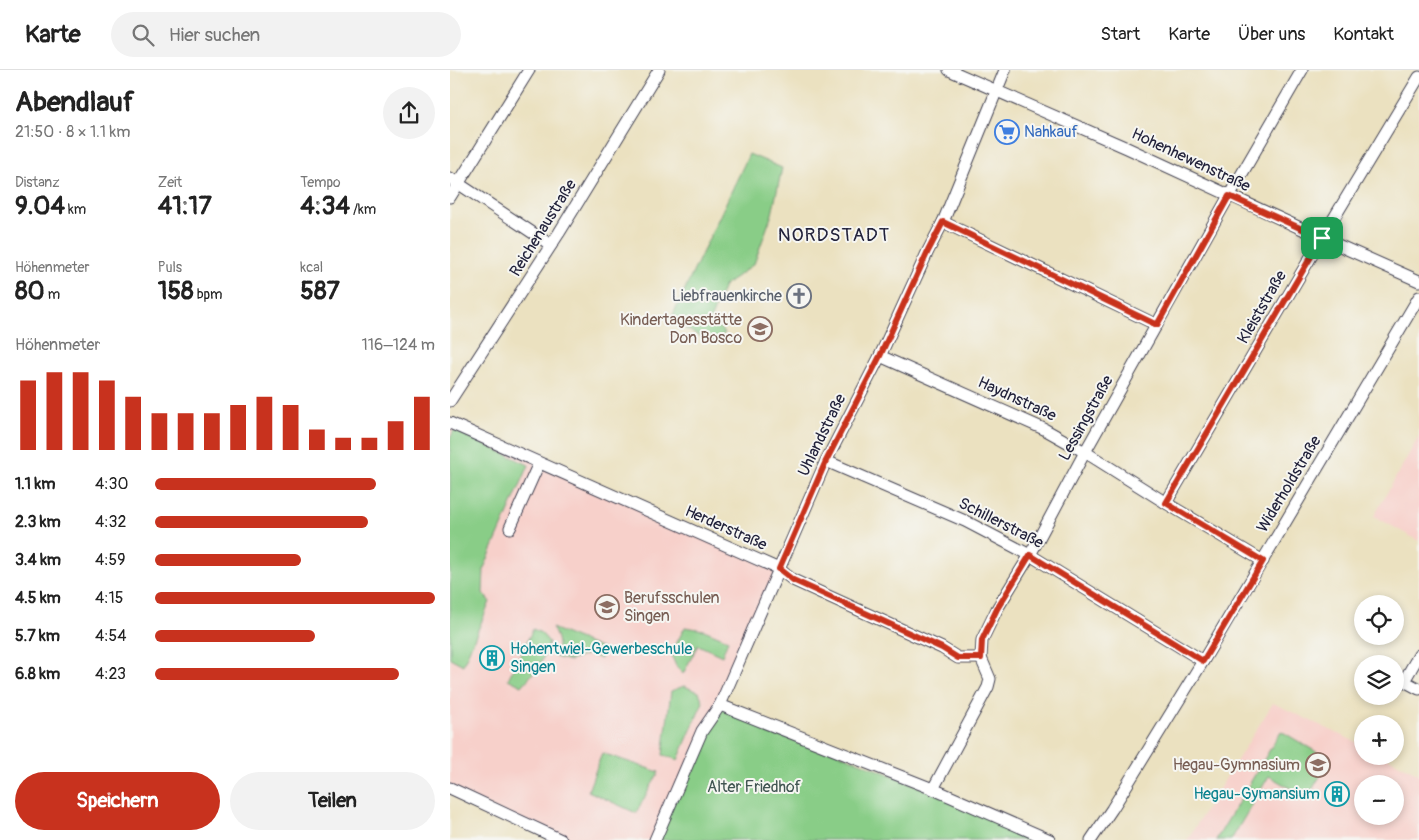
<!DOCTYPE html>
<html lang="de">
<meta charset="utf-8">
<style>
:root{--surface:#fff;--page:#f2f2f2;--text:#222;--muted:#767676;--line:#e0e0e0;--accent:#c8321e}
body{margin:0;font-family:Pangolin,sans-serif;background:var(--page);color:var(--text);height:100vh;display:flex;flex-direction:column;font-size:19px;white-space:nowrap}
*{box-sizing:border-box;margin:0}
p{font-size:16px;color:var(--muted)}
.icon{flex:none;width:28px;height:28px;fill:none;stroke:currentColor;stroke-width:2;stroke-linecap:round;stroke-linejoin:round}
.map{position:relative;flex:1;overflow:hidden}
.details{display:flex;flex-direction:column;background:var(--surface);width:450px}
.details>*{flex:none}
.tools{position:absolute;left:904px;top:525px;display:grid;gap:10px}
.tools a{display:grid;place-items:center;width:50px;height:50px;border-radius:50%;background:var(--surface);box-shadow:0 2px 8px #0003;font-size:25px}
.pin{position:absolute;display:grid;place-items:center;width:42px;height:42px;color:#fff;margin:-21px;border-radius:10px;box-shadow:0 2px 8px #0006}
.round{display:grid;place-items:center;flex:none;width:52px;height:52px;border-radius:26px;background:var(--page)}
.head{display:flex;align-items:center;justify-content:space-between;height:85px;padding:0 15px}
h1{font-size:28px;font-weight:700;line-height:38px}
.figures{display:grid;grid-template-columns:repeat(3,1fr);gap:8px;height:85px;padding:5px 15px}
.figures div{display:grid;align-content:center}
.figures b{font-size:25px;font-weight:700}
.figures small{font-size:14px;font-weight:400}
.figures p{font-size:14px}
.chart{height:140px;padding:10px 15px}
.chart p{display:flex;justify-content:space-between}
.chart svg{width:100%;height:90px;margin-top:5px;stroke:var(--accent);stroke-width:6}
.cta{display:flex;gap:10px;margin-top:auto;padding:10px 15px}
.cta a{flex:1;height:58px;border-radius:30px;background:var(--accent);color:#fff;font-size:20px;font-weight:700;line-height:58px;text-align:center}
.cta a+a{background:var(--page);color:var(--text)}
ul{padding:0 15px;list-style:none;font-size:16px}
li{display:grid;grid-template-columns:80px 60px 1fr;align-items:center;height:38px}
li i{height:12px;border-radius:6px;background:var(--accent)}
header{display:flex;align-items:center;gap:30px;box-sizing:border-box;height:70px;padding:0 25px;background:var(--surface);border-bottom:1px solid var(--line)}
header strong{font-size:24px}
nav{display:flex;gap:28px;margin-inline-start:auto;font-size:18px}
.search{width:350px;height:45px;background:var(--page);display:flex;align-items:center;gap:12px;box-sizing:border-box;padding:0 18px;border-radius:28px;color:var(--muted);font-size:19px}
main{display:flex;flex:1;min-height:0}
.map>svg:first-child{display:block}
.built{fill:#f7d0ca;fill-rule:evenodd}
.green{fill:#89cd87;stroke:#567861}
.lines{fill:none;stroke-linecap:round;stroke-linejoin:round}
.minor-casing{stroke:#403f4f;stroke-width:13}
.minor{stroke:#fff;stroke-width:11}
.route-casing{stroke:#fff;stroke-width:10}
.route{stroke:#c8321e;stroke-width:6}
.labels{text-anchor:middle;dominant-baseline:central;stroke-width:4;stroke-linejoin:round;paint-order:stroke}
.shop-label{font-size:16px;fill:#366cbe;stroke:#f6f6f2;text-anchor:start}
.street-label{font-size:16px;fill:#22223b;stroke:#f6f6f2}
.worship-label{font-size:16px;fill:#5b616d;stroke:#f6f6f2;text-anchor:end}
.education-label{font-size:16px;fill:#785e54;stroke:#f6f6f2;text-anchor:end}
.culture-label{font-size:16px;fill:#0d838f;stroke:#f6f6f2;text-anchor:start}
.park-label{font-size:16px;fill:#415552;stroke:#f6f6f2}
.quarter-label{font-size:19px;letter-spacing:1px;fill:#22223b;stroke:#f6f6f2}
</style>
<header>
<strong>Karte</strong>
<div class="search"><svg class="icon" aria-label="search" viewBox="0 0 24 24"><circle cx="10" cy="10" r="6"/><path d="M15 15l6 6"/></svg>Hier suchen</div>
<nav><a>Start</a><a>Karte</a><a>Über uns</a><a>Kontakt</a></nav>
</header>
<main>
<section class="details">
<div class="head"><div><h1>Abendlauf</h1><p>21:50 · 8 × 1.1 km</p></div><a class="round"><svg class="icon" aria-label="share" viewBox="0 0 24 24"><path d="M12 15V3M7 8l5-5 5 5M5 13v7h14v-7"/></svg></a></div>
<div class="figures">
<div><p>Distanz</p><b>9.04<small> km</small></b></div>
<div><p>Zeit</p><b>41:17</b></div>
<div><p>Tempo</p><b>4:34<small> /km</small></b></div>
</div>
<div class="figures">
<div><p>Höhenmeter</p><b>80<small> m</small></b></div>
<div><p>Puls</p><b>158<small> bpm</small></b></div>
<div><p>kcal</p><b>587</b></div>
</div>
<div class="chart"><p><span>Höhenmeter</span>116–124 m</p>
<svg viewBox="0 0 160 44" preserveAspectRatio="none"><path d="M5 44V10M15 44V6M25 44V6M35 44V10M45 44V18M55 44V26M65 44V26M75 44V26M85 44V22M95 44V18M105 44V22M115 44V34M125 44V38M135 44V38M145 44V30M155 44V18"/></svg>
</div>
<ul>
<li><b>1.1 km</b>4:30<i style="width:79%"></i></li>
<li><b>2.3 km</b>4:32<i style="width:76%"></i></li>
<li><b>3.4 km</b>4:59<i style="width:52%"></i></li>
<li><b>4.5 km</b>4:15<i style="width:100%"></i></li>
<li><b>5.7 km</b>4:54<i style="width:57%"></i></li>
<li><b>6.8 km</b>4:23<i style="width:87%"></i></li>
</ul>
<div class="cta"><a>Speichern</a><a>Teilen</a></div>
</section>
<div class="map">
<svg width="969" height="770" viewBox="0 0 969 770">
<rect width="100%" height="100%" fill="#f6f6f2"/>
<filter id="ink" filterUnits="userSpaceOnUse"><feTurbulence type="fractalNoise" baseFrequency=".02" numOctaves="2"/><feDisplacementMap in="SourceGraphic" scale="10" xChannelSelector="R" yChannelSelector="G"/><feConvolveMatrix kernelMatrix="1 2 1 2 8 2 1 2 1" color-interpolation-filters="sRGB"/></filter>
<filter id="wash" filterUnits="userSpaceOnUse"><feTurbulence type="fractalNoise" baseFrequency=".0096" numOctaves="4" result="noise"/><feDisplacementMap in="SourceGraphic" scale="20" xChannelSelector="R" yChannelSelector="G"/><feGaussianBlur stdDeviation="1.12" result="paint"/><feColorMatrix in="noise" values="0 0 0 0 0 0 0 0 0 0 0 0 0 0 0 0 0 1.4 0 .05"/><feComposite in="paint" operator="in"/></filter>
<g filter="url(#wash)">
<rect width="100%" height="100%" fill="#ebe1c0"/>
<g class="built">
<polygon points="0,353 329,499 205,770 111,770 0,718"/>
<polygon points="969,366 969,471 924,446"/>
<path d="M823,633l89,42v11h22l35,18v66h-232zM912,714h33v32h-33z"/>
</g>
<g class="green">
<polygon points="299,84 332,98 322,144 304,194 274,216 260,250 275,263 264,273 220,251"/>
<polygon points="4,360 79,395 34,498 33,523 40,532 13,595 0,588 0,369"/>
<polygon points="235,557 254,560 278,570 272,586 248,575 233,604 226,596 222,587 226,574"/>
<path d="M102,558l53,22 -5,9 -12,-5 -18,7 -15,-4c5,-11 3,-19 -3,-29z"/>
<path d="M83,559l8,4 8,9c-6,21 -13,28 -27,44l-14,-7z"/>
<polygon points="234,616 249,622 253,632 228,690 213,685 221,621"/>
<polygon points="270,635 600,770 205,770"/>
<polygon points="831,661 880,690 857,728 819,706 781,770 766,770"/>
<polygon points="152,683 209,702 186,743 138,721"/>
</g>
</g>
<g filter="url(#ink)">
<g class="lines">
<defs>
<g id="minor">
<polyline points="499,0 677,78 872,168 969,211"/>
<polyline points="0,108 101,175"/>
<polyline points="0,127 79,0"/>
<polyline points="493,152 707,255"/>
<polyline points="430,286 594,359 635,382 716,433 813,491"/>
<polyline points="0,331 109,163 209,0"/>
<polyline points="0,353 329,499 343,510 492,578 508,588 531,588"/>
<polyline points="376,391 515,451 580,485 753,591"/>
<polyline points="716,433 872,168 969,7"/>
<polyline points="60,458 89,393"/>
<polyline points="969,585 954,611 969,619"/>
<polyline points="270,635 483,719 600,770"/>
<polyline points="0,718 111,770"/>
<polyline points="483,719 538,617 540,609 531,588 532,570 547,539 580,485 635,382 779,126 852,0"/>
<polyline points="205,770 252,661 270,635 376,391 430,286 478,181 493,152 555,0"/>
<polyline points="641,770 662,739 753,591 969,227"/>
</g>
</defs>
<use href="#minor" class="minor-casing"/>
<use href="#minor" class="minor"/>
</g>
</g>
<g class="lines" filter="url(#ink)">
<defs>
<polygon id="route" points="779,126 872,168 716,433 813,491 753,591 580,485 547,539 532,570 531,588 508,588 492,578 343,510 329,499 376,391 430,286 478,181 493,152 707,255"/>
</defs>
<use href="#route" class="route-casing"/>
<use href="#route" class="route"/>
</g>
<defs>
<symbol id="supermarket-ring" viewBox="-11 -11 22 22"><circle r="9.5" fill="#f6f6f2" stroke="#3f7fe0" stroke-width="1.5"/><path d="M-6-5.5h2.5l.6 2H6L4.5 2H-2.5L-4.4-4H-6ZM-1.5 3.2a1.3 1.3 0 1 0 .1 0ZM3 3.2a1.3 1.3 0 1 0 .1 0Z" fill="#3f7fe0"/></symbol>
<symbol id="church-ring" viewBox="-11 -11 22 22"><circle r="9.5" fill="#f6f6f2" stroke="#6b7280" stroke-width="1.5"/><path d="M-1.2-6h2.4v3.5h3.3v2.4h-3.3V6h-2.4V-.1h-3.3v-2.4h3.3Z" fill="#6b7280"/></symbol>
<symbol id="school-ring" viewBox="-11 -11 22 22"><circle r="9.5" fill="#f6f6f2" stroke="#8d6e63" stroke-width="1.5"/><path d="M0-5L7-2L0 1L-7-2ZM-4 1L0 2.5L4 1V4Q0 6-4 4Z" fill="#8d6e63"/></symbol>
<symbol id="building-ring" viewBox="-11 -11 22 22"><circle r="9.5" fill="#f6f6f2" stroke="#0f9aa8" stroke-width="1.5"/><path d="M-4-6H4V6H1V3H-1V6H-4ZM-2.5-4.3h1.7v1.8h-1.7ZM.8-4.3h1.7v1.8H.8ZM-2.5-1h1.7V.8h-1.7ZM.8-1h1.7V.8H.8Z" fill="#0f9aa8"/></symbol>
</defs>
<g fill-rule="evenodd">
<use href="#supermarket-ring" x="543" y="48" width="28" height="28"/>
<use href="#church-ring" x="335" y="212" width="28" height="28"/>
<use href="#school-ring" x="296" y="245" width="28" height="28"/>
<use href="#school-ring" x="143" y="523" width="28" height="28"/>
<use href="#building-ring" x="28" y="574" width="28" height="28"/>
<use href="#school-ring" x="854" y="681" width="28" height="28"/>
<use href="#building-ring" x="873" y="710" width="28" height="28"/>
</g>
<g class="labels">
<g class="shop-label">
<text x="574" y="62">Nahkauf</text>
</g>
<g class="street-label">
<text transform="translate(741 90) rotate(25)">Hohenhewenstraße</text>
<text transform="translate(93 158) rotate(-58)">Reichenaustraße</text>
<text transform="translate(812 237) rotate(-60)">Kleiststraße</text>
<text transform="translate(567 329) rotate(25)">Haydnstraße</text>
<text transform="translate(636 348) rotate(-61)">Lessingstraße</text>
<text transform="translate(372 365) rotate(-64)">Uhlandstraße</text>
<text transform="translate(839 414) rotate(-59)">Widerholdstraße</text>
<text transform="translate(551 453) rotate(27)">Schillerstraße</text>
<text transform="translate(276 458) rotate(24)">Herderstraße</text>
</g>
<g class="worship-label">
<text x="332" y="226">Liebfrauenkirche</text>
</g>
<g class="education-label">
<text x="292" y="250">Kindertagesstätte<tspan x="292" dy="18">Don Bosco</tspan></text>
<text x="174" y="528" text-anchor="start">Berufsschulen<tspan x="174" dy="18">Singen</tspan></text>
<text x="850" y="695">Hegau-Gymnasium</text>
</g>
<g class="culture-label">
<text x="60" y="579">Hohentwiel-Gewerbeschule<tspan x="60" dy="18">Singen</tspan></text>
<text x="870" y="724" text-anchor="end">Hegau-Gymansium</text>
</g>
<g class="park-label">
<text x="304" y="717">Alter Friedhof</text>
</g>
<g class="quarter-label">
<text x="384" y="165">NORDSTADT</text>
</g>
</g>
</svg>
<div class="tools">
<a><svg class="icon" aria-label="locate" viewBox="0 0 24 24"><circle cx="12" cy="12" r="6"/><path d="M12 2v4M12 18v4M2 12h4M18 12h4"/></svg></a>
<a><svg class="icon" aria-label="layers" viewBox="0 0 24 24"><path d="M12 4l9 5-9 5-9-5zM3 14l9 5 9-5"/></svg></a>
<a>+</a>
<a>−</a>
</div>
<div class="pin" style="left:872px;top:168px;background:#1e9e55"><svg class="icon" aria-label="arrive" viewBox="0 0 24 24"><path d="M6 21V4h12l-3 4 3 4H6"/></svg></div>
</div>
</main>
